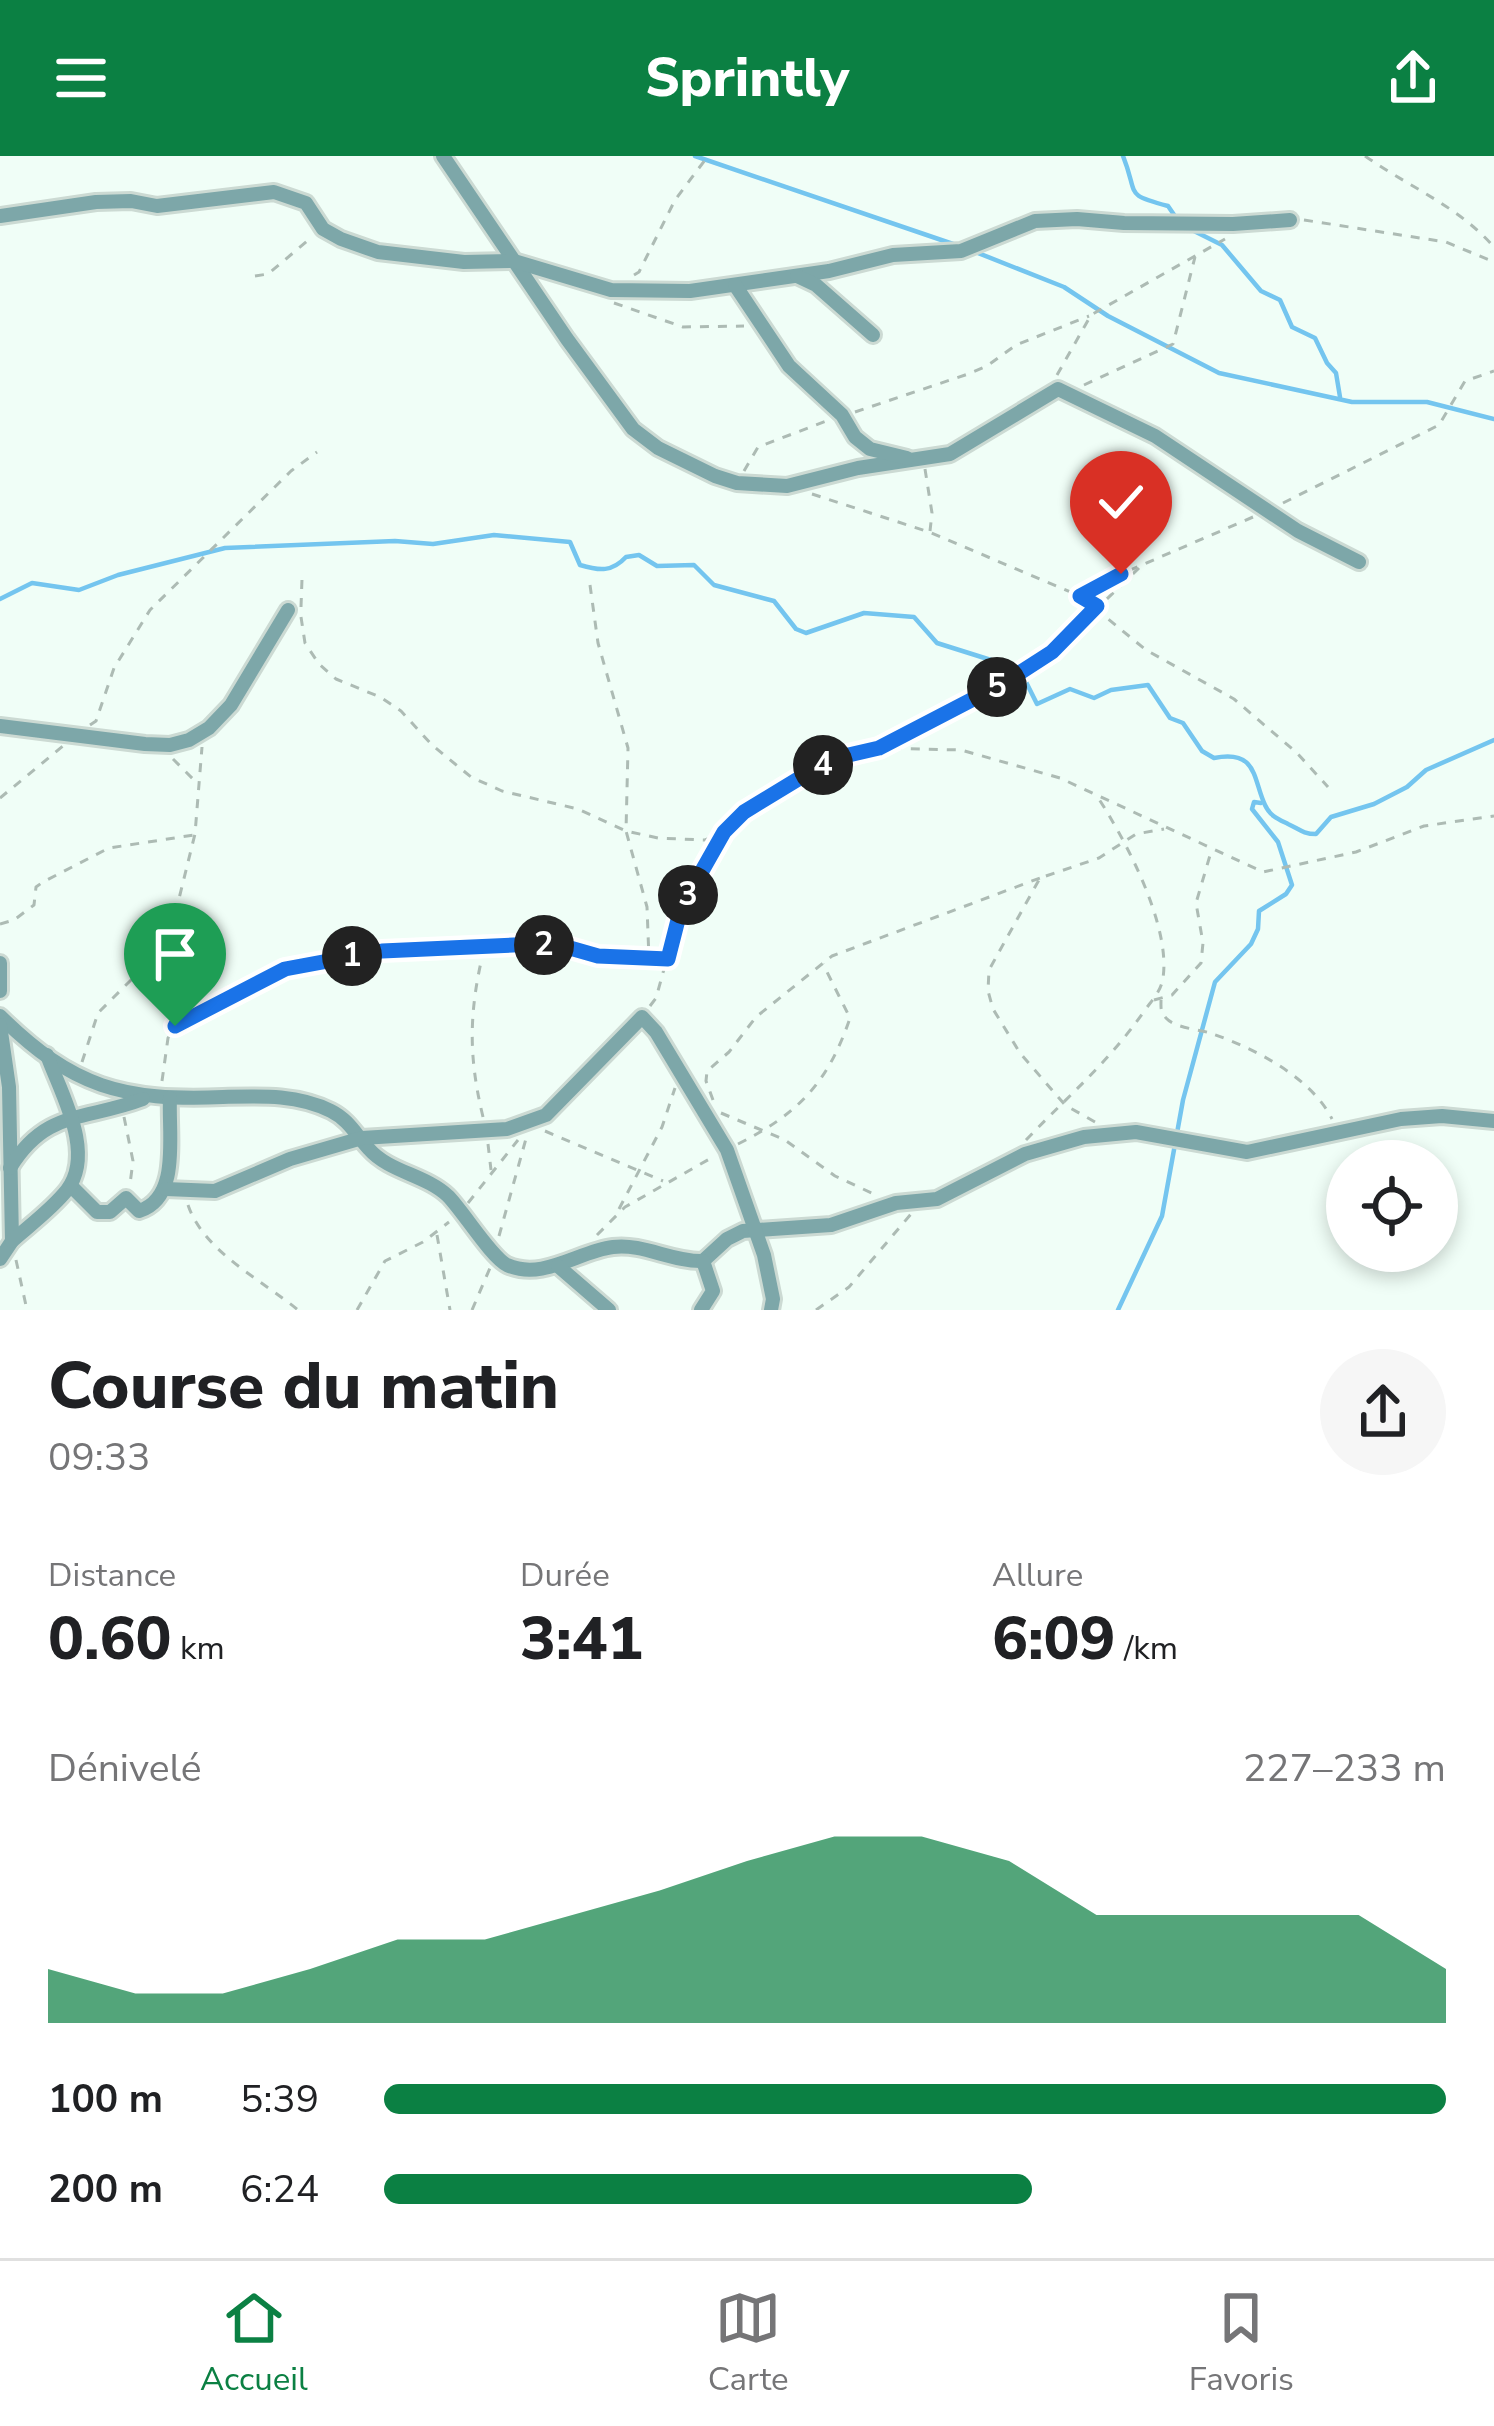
<!DOCTYPE html>
<html lang="fr">
<meta charset="utf-8">
<style>
:root{--surface:#fff;--page:#f6f6f6;--text:#202124;--muted:#757577;--line:#e0e0e0;--accent:#0b8043}
body{margin:0;font-family:"Nunito Sans",sans-serif;background:var(--page);color:var(--text);height:100vh;display:flex;flex-direction:column;font-size:45px;white-space:nowrap}
*{box-sizing:border-box;margin:0}
p{font-size:39px;color:var(--muted)}
.icon{flex:none;width:66px;height:66px;fill:none;stroke:currentColor;stroke-width:2;stroke-linecap:round;stroke-linejoin:round}
.map{position:relative;height:1154px;overflow:hidden}
.side{display:flex;flex-direction:column;background:var(--surface);flex:1}
.side>*{flex:none}
.controls{position:absolute;left:1326px;top:984px;display:grid;gap:24px}
.controls a{display:grid;place-items:center;width:132px;height:132px;border-radius:50%;background:var(--surface);box-shadow:0 6px 18px #0003;font-size:60px}
.pin{position:absolute;display:grid;place-items:center;width:102px;height:102px;color:#fff;margin:-123px -51px;border-radius:50% 50% 50% 0;rotate:-45deg;box-shadow:0 0 12px #0007}
.pin .icon{rotate:45deg}
.km{position:absolute;width:60px;height:60px;margin:-30px;border-radius:50%;background:#222;color:#fff;font-size:33px;line-height:60px;text-align:center}
.round{display:grid;place-items:center;flex:none;width:126px;height:126px;border-radius:63px;background:var(--page)}
.head{display:flex;align-items:center;justify-content:space-between;height:204px;padding:0 48px}
h1{font-size:66px;font-weight:800;line-height:90px}
.figures{display:grid;grid-template-columns:repeat(3,1fr);gap:18px;height:204px;padding:12px 48px}
.figures div{display:grid;align-content:center}
.figures b{font-size:60px;font-weight:800}
.figures small{font-size:33px;font-weight:400}
.figures p{font-size:33px}
.chart{height:336px;padding:24px 48px}
.chart p{display:flex;justify-content:space-between}
.chart svg{width:100%;height:216px;margin-top:12px;fill:var(--accent);opacity:.7}
ul{padding:0 48px;list-style:none;font-size:39px}
li{display:grid;grid-template-columns:192px 144px 1fr;align-items:center;height:90px}
li i{height:30px;border-radius:15px;background:var(--accent)}
header{display:flex;justify-content:space-between;align-items:center;height:156px;padding:0 48px;background:var(--accent);color:#fff;font-size:54px;font-weight:800}
.tab-bar{display:flex;justify-content:space-around;align-items:center;height:168px;border-top:3px solid var(--line);background:var(--surface);font-size:33px;color:var(--muted)}
.tab-bar a{display:grid;justify-items:center;gap:6px}
.tab-bar .selected{color:var(--accent)}
.map>svg:first-child{display:block}
.lines{fill:none;stroke-linecap:round;stroke-linejoin:round}
.stream{stroke:#74c5ef;stroke-width:4.5}
.minor-casing{stroke:#ccdad3;stroke-width:20}
.path{stroke:#adbbb4;stroke-width:3;stroke-dasharray:9 9;stroke-linecap:butt}
.minor{stroke:#7da7a9;stroke-width:14}
.route-casing{stroke:#fff;stroke-width:24}
.route{stroke:#1a73e8;stroke-width:15}
</style>
<header><svg class="icon" aria-label="menu" viewBox="0 0 24 24"><path d="M4 6h16M4 12h16M4 18h16"/></svg>Sprintly<svg class="icon" aria-label="share" viewBox="0 0 24 24"><path d="M12 15V3M7 8l5-5 5 5M5 13v7h14v-7"/></svg></header>
<div class="map">
<svg width="1494" height="1154" viewBox="0 0 1494 1154">
<rect width="100%" height="100%" fill="#f0fef7"/>
<g class="lines">
<g class="stream">
<polyline points="695,0 956,89"/>
<path d="M1123,0c16,40 0,38 45,50l11,16"/>
<polyline points="1188,72 1222,89 1261,135 1280,144 1292,171 1315,182 1327,207 1336,217 1340,241"/>
<polyline points="973,95 1064,131 1108,160 1219,217 1352,246 1427,246 1494,263"/>
<path d="M0,443l32,-16 47,7 39,-15 107,-27 170,-7 38,3 61,-9 76,7 10,23c20,6 32,7 46,-8l13,-2 18,11 37,-1 20,20 60,16 22,28 10,4 58,-20 50,4 23,26 73,23 12,8 15,30 33,-15 24,9 17,-8 37,-5 22,33 13,5 19,28 12,7c44,-9 39,22 51,47 5,11 13,14 23,19 11,5 15,10 28,10l15,-17 43,-13 33,-17 19,-17 68,-30"/>
<polyline points="1118,1154 1162,1060 1183,944 1215,826 1251,788 1258,773 1259,755 1286,738 1292,729 1278,686 1252,653 1254,646 1261,647"/>
</g>
<defs>
<g id="minor">
<polyline points="443,0 567,183 633,273 658,292 715,320 737,327 787,330 858,312 950,298 1058,233 1155,280 1298,375 1359,406"/>
<polyline points="0,60 96,46 131,45 157,50 274,36 306,47 323,73 341,83 378,96 464,106 514,105 611,134 690,135 829,115 893,99 961,95 1035,65 1077,63 1124,67 1233,68 1290,64"/>
<polyline points="797,120 816,129 873,179"/>
<polyline points="735,129 789,210 842,259 855,281 870,293 907,302"/>
<polyline points="0,570 145,588 170,589 189,584 209,572 231,549 288,454"/>
<polyline points="0,807 0,835"/>
<path d="M0,860c73,72 123,85 223,81 37,-1 74,-3 108,14 18,9 25,24 38,38 20,23 57,26 79,47 15,15 43,61 59,69 36,16 72,-14 106,-18 30,-4 59,15 90,14l24,-22 16,-8 88,-6 65,-22 41,-4 88,-45 59,-17 52,-5 111,20 154,-33 41,-3 52,5"/>
<polyline points="0,869 9,931 12,1085 0,1103"/>
<path d="M10,1012c36,-59 75,-47 133,-69"/>
<path d="M71,1030l26,26h13l16,-14 13,13c42,-13 29,-77 31,-113"/>
<polyline points="166,1033 215,1035 290,1003 362,982 507,973 546,959 642,861 656,876 727,994 764,1099 773,1143 771,1154"/>
<path d="M12,1085c18,-16 40,-32 55,-51 29,-38 -7,-98 -20,-135"/>
<polyline points="558,1110 609,1154"/>
<polyline points="701,1154 713,1135 703,1105"/>
</g>
</defs>
<use href="#minor" class="minor-casing"/>
<g class="path">
<path d="M1365,0c44,31 93,50 129,91"/>
<polyline points="1304,64 1446,86 1494,106"/>
<polyline points="634,119 639,116 675,44 708,0"/>
<polyline points="255,120 268,118 312,81"/>
<polyline points="614,147 683,171 744,170"/>
<polyline points="1057,219 1091,159 1225,83"/>
<polyline points="1084,229 1173,188 1195,101"/>
<polyline points="855,256 968,218 987,210 1016,189 1089,160"/>
<polyline points="925,313 932,357 930,375"/>
<polyline points="744,315 758,291 829,264"/>
<polyline points="812,338 929,376 1080,440 1146,494 1234,543 1297,597 1328,631"/>
<polyline points="1283,347 1439,269 1465,225 1494,215"/>
<polyline points="590,429 598,487 628,592 626,675 647,751 649,803"/>
<polyline points="1081,439 1121,418 1253,361"/>
<polyline points="301,451 302,423"/>
<polyline points="301,461 305,487 319,508 336,523 380,541 401,555 432,589 471,621 502,635 578,653 626,675 658,682 705,684 724,676 744,656 831,603 879,592 961,594 1060,622 1263,716 1356,696 1424,670 1494,660"/>
<polyline points="90,569 96,565 114,512 150,454 291,315 317,296"/>
<polyline points="883,590 1004,527 1052,496 1139,412"/>
<polyline points="173,603 196,626"/>
<polyline points="0,642 63,590"/>
<polyline points="0,768 14,764 34,749 36,731 43,726 109,692 194,679"/>
<polyline points="1154,844 1172,839 1201,807 1203,787 1196,747 1211,696"/>
<path d="M1161,844c0,8 -1,11 5,18 9,10 31,11 44,15 44,15 101,44 122,86"/>
<polyline points="650,850 656,842 681,752 723,678"/>
<polyline points="82,906 98,857 155,800 170,779 195,678 202,591"/>
<polyline points="162,925 168,882 175,870 285,813 382,795 535,788 563,790 598,801 668,803"/>
<polyline points="713,944 706,925 707,915 729,896 756,861 832,800 1040,722"/>
<polyline points="721,957 785,984 835,1020 876,1039"/>
<polyline points="124,961 133,1005 130,1028"/>
<path d="M483,961c-15,-62 -14,-106 1,-168"/>
<polyline points="1095,966 1065,949 1020,897 993,853 988,835 989,814 1040,722 1099,702 1136,678 1164,673"/>
<polyline points="545,975 663,1025"/>
<path d="M1026,984c44,-46 82,-77 119,-130 8,-11 16,-19 18,-32 8,-53 -38,-139 -66,-182"/>
<polyline points="488,988 491,1014"/>
<path d="M738,988c60,-30 90,-61 112,-126l-27,-54"/>
<polyline points="468,1047 518,984"/>
<path d="M188,1049c16,47 74,75 110,105"/>
<polyline points="619,1053 662,971 675,932"/>
<polyline points="437,1079 450,1154"/>
<polyline points="597,1079 625,1051 713,1001"/>
<polyline points="499,1080 527,979"/>
<polyline points="16,1104 27,1154"/>
<polyline points="357,1154 385,1105 423,1086 449,1066"/>
<polyline points="472,1154 490,1112"/>
<polyline points="816,1154 849,1131 911,1058"/>
</g>
<use href="#minor" class="minor"/>
</g>
<g class="lines">
<defs>
<polyline id="route" points="175,870 285,813 382,795 535,788 563,790 598,800 668,803 681,752 724,676 744,656 831,603 879,592 1004,527 1052,496 1097,450 1080,440 1121,418"/>
</defs>
<use href="#route" class="route-casing"/>
<use href="#route" class="route"/>
</g>
</svg>
<div class="controls">
<a><svg class="icon" aria-label="locate" viewBox="0 0 24 24"><circle cx="12" cy="12" r="6"/><path d="M12 2v4M12 18v4M2 12h4M18 12h4"/></svg></a>
</div>
<div class="pin" style="left:175px;top:870px;background:#1e9e55"><svg class="icon" aria-label="arrive" viewBox="0 0 24 24"><path d="M6 21V4h12l-3 4 3 4H6"/></svg></div>
<div class="pin" style="left:1121px;top:418px;background:#d93025"><svg class="icon" aria-label="check" viewBox="0 0 24 24"><path d="M5 12l5 5 9-10"/></svg></div>
<b class="km" style="left:352px;top:800px">1</b>
<b class="km" style="left:544px;top:789px">2</b>
<b class="km" style="left:688px;top:739px">3</b>
<b class="km" style="left:823px;top:609px">4</b>
<b class="km" style="left:997px;top:531px">5</b>
</div>
<section class="side">
<div class="head"><div><h1>Course du matin</h1><p>09:33</p></div><a class="round"><svg class="icon" aria-label="share" viewBox="0 0 24 24"><path d="M12 15V3M7 8l5-5 5 5M5 13v7h14v-7"/></svg></a></div>
<div class="figures">
<div><p>Distance</p><b>0.60<small> km</small></b></div>
<div><p>Durée</p><b>3:41</b></div>
<div><p>Allure</p><b>6:09<small> /km</small></b></div>
</div>
<div class="chart"><p><span>Dénivelé</span>227–233 m</p>
<svg viewBox="0 0 160 44" preserveAspectRatio="none"><path d="M0 44V33L10 38L20 38L30 33L40 27L50 27L60 22L70 17L80 11L90 6L100 6L110 11L120 22L130 22L140 22L150 22L160 33V44z"/></svg>
</div>
<ul>
<li><b>100 m</b>5:39<i style="width:100%"></i></li>
<li><b>200 m</b>6:24<i style="width:61%"></i></li>
</ul>
</section>
<nav class="tab-bar">
<a class="selected"><svg class="icon" aria-label="home" viewBox="0 0 24 24"><path d="M3 11l9-7 9 7M6 9v11h12V9"/></svg>Accueil</a>
<a><svg class="icon" aria-label="map" viewBox="0 0 24 24"><path d="M3 6l6-2 6 2 6-2v14l-6 2-6-2-6 2zM9 4v14M15 6v14"/></svg>Carte</a>
<a><svg class="icon" aria-label="saved" viewBox="0 0 24 24"><path d="M7 4h10v16l-5-4-5 4z"/></svg>Favoris</a>
</nav>
